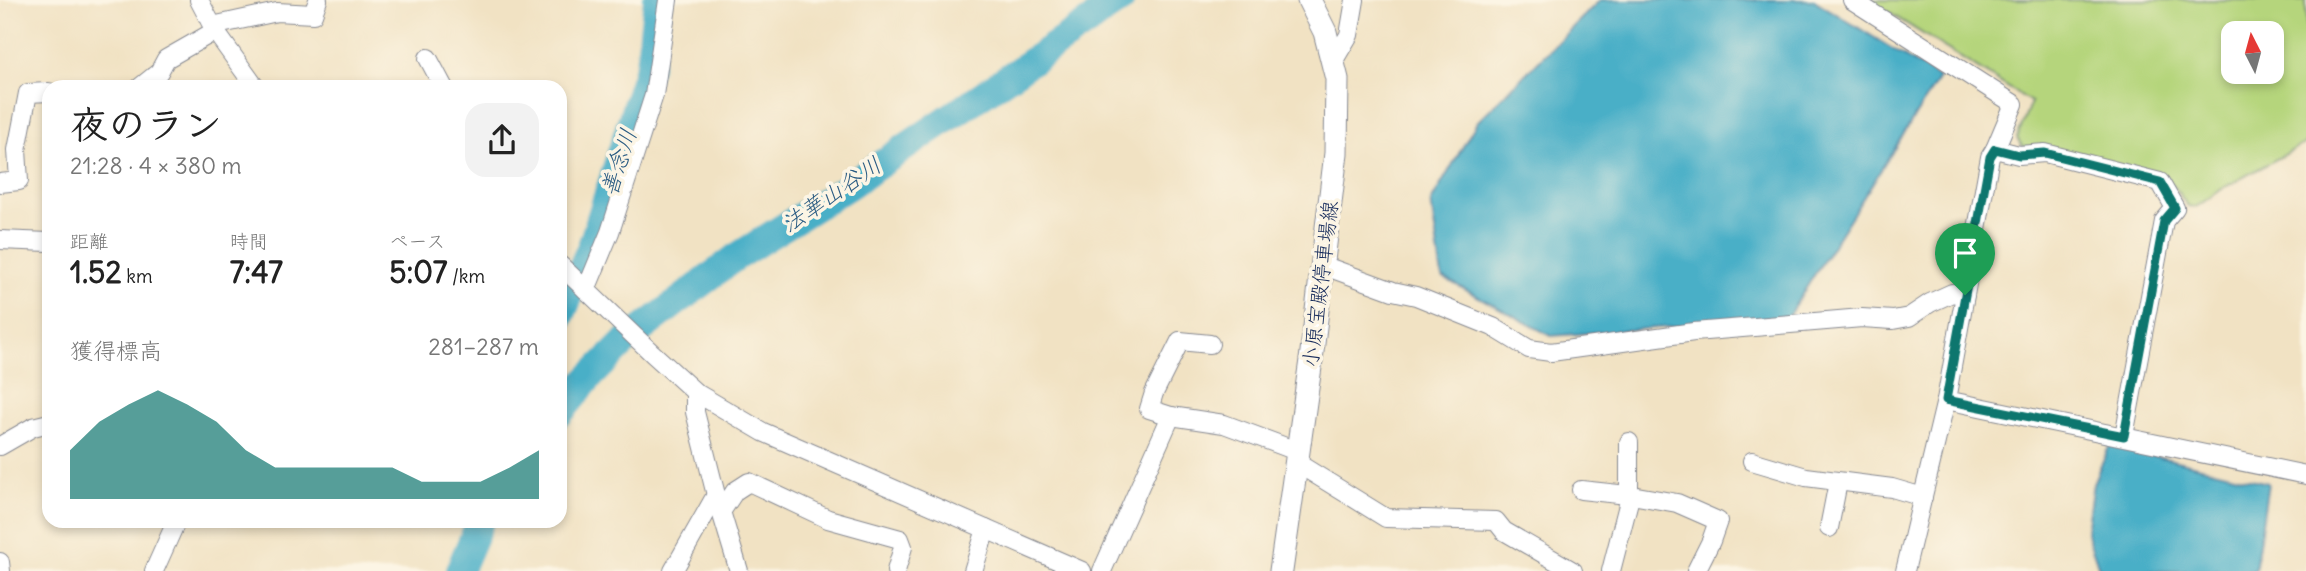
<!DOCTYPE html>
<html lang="ja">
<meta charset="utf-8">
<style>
:root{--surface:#fff;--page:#f2f2f2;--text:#222;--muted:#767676;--accent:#0f766e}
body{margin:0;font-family:Delius,"Klee One",sans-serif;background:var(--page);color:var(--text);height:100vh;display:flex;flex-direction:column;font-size:26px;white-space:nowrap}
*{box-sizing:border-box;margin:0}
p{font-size:23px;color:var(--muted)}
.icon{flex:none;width:38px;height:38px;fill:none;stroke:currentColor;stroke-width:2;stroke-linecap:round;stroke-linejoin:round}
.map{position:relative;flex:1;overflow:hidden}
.side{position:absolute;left:42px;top:80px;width:525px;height:448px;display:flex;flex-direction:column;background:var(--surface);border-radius:21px;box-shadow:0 4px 10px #0003}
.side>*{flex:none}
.needle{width:46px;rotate:354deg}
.fabs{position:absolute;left:2221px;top:21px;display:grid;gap:14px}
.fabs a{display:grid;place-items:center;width:63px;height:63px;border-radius:14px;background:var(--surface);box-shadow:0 4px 10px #0003;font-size:35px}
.pin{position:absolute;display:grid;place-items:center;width:60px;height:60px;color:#fff;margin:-72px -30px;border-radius:50% 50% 50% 0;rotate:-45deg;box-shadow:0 0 7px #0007}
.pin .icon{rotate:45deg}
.round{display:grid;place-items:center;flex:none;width:74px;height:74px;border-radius:21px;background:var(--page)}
.overview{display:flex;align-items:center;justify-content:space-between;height:119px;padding:0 28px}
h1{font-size:38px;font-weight:700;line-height:52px}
.figures{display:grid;grid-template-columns:repeat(3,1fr);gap:10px;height:119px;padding:7px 28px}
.figures div{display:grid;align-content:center}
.figures b{font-size:30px;font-weight:700}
.figures small{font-size:19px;font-weight:400}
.figures p{font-size:19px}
.chart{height:196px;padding:14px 28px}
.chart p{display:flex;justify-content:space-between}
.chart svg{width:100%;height:126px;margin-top:7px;fill:var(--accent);opacity:.7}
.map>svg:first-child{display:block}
.pitch{fill:#b5d57c;stroke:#68826d;stroke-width:2;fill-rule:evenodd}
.water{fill:#48afc7;stroke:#326f92;stroke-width:2}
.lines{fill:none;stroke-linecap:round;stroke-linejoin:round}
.river{stroke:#48afc7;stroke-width:28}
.minor-casing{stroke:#868890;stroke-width:20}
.major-casing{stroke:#868890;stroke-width:25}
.minor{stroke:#fff;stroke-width:18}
.major{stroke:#fff;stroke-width:23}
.route-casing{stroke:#fff;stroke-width:14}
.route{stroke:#0f766e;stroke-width:9}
.labels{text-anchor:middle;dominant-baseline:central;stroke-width:7;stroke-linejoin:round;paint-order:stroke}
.street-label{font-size:21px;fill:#1b2f5e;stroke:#fcf5e5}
.water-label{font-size:23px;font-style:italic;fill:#2b5c83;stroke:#fcf5e5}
</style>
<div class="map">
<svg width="2306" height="571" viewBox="0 0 2306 571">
<rect width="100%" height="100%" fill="#fcf5e5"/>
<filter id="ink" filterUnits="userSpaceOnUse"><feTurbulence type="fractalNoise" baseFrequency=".0143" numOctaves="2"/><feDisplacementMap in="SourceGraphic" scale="14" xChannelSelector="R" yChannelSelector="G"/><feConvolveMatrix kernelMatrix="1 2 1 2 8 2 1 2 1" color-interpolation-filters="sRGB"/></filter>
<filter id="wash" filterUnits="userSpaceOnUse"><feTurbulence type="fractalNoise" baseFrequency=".00686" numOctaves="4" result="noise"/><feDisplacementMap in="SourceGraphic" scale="28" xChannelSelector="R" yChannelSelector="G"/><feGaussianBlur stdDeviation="1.57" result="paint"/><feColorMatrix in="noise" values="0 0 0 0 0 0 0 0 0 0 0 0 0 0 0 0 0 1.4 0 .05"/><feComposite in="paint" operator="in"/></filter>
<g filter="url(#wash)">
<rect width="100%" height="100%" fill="#f1e2c3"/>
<path class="pitch" d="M1869,0h437v143l-81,44 -29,20 -8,-1 -21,-28 -145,-32 -5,-8 14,-36zM2233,33h39v39h-39z"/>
<g class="water">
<polygon points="1600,0 1814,0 1939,78 1787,318 1551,336 1442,277 1431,202 1477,122"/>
<polygon points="2110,445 2268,483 2255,571 2100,571 2086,532 2093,483"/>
</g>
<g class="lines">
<g class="river">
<polyline points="560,318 592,244 649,65 657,0"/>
<polyline points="560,413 588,379 625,342 736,257 847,187 1121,0"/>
<polyline points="459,571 480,522"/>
</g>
</g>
</g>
<g filter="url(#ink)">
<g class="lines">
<defs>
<g id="minor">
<polyline points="199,0 215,31 256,88"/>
<polyline points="1852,0 2014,104 1995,149"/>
<polyline points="212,26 277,12 313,14 318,0"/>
<polyline points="428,58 444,88"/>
<polyline points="1333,62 1349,35 1355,0"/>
<polyline points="139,88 159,72 166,59 215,31"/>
<polyline points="0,183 19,181 17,150 28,93 49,92"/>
<polyline points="0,240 49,242"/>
<polyline points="560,265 652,353 695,392 763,432 1082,571"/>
<polyline points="1322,265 1393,291 1416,296 1493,327 1529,349 1551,352 1694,332 1862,318 1893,320 1909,317 1930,303 1952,293 1965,295"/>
<polyline points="586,290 610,232 654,95 668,0"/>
<polyline points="1210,344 1180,341 1154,393 1149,409 1171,416 1224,424 1299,452"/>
<polyline points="695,392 695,412 716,495 739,571"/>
<polyline points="1946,400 2306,475"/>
<polyline points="0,446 33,427 49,423"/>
<polyline points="1752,461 1806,477 1892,488 1923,497"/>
<polyline points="1297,463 1386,518 1496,521 1504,531 1573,571"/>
<polyline points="1581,490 1637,496 1677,503 1718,521 1711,541 1696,571"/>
<polyline points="721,512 735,491 749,482 828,519 900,539 903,547 896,571"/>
<polyline points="1829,528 1838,482"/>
<polyline points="0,562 1,571"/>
<polyline points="154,571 176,522"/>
<polyline points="673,571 716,495"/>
<polyline points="973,571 986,529"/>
<polyline points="1102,571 1171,416"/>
<polyline points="1611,571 1629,501 1629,442"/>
<polyline points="1905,571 1946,400 1990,157 1995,149 2019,155 2045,153 2160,182 2175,208 2164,221 2124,436"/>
</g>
<polyline id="major" points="1281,571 1311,360 1336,153 1337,79 1325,32 1309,0"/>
</defs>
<use href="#minor" class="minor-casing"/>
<use href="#major" class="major-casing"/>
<use href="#minor" class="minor"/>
<use href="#major" class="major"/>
</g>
</g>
<g class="lines" filter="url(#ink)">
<defs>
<polygon id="route" points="1995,149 2019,155 2045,153 2160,182 2175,208 2164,221 2124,436 1946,400 1990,157"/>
</defs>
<use href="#route" class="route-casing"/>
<use href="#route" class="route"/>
</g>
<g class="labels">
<g class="street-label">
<text transform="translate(1320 284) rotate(-83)">小原宝殿停車場線</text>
</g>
<g class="water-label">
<text transform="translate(618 162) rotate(-72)">善念川</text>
<text transform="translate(831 194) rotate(-34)">法華山谷川</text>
</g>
</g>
</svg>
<div class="fabs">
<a><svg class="needle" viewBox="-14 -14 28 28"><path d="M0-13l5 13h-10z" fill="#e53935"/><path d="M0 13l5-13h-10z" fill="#767676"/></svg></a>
</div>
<div class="pin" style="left:1965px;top:295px;background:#1e9e55"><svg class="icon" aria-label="arrive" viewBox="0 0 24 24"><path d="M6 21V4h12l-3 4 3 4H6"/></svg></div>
<section class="side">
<div class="overview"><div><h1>夜のラン</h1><p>21:28 · 4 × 380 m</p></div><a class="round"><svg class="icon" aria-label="share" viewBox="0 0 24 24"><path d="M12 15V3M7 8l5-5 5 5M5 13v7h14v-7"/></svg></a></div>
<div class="figures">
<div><p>距離</p><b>1.52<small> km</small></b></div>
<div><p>時間</p><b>7:47</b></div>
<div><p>ペース</p><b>5:07<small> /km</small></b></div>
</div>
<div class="chart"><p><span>獲得標高</span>281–287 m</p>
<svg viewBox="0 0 160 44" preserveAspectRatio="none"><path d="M0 44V27L10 17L20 11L30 6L40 11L50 17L60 27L70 33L80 33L90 33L100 33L110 33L120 38L130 38L140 38L150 33L160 27V44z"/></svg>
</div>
</section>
</div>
